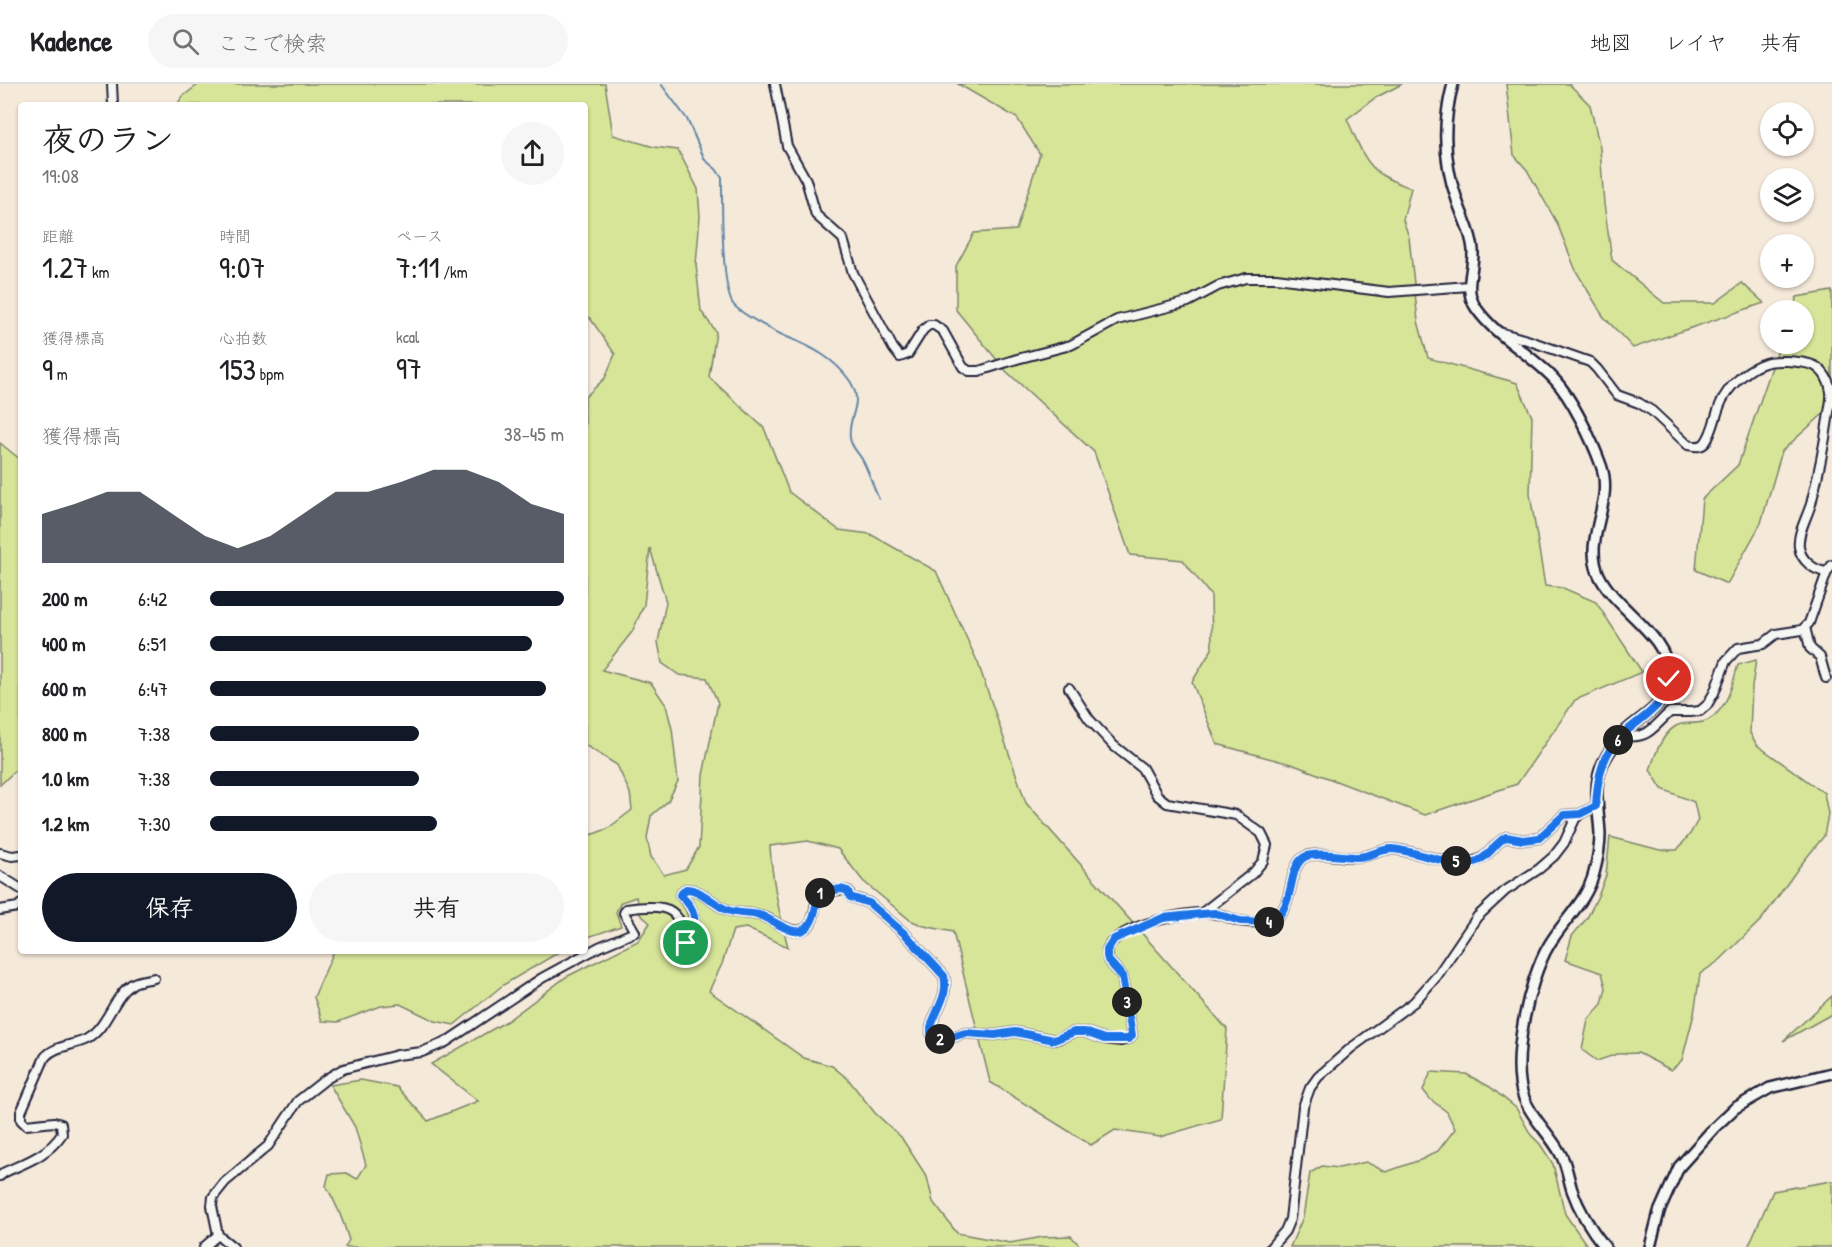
<!DOCTYPE html>
<html lang="ja">
<meta charset="utf-8">
<style>
:root{--surface:#fff;--page:#f6f6f6;--text:#202124;--muted:#757577;--line:#e0e0e0;--accent:#111827}
body{margin:0;font-family:"Patrick Hand","Klee One",sans-serif;background:var(--page);color:var(--text);height:100vh;display:flex;flex-direction:column;font-size:22px;white-space:nowrap}
*{box-sizing:border-box;margin:0}
p{font-size:20px;color:var(--muted)}
.icon{flex:none;width:33px;height:33px;fill:none;stroke:currentColor;stroke-width:2;stroke-linecap:round;stroke-linejoin:round}
.map{position:relative;flex:1;overflow:hidden}
.panel{position:absolute;left:18px;top:18px;width:570px;height:852px;display:flex;flex-direction:column;background:var(--surface);border-radius:6px;box-shadow:0 2px 4px #0004}
.panel>*{flex:none}
.fabs{position:absolute;left:1760px;top:18px;display:grid;gap:12px}
.fabs a{display:grid;place-items:center;width:54px;height:54px;border-radius:50%;background:var(--surface);box-shadow:0 2px 4px #0004;font-size:30px}
.pin{position:absolute;display:grid;place-items:center;width:51px;height:51px;color:#fff;margin:-26px;border:3px solid #fff;border-radius:50%;box-shadow:0 2px 6px #0007}
.km{position:absolute;width:30px;height:30px;margin:-15px;border-radius:50%;background:#222;color:#fff;font-size:16px;line-height:30px;text-align:center}
.round{display:grid;place-items:center;flex:none;width:63px;height:63px;border-radius:32px;background:var(--page)}
.headline{display:flex;align-items:center;justify-content:space-between;height:102px;padding:0 24px}
h1{font-size:33px;font-weight:600;line-height:45px}
.figures{display:grid;grid-template-columns:repeat(3,1fr);gap:9px;height:102px;padding:6px 24px}
.figures div{display:grid;align-content:center}
.figures b{font-size:30px;font-weight:600}
.figures small{font-size:16px;font-weight:400}
.figures p{font-size:16px}
.chart{height:168px;padding:12px 24px}
.chart p{display:flex;justify-content:space-between}
.chart svg{width:100%;height:108px;margin-top:6px;fill:var(--accent);opacity:.7}
.primary-button{display:flex;gap:12px;margin-top:auto;padding:12px 24px}
.primary-button a{flex:1;height:69px;border-radius:36px;background:var(--accent);color:#fff;font-size:24px;font-weight:600;line-height:69px;text-align:center}
.primary-button a+a{background:var(--page);color:var(--text)}
ul{padding:0 24px;list-style:none;font-size:20px}
li{display:grid;grid-template-columns:96px 72px 1fr;align-items:center;height:45px}
li i{height:15px;border-radius:8px;background:var(--accent)}
header{display:flex;align-items:center;gap:36px;box-sizing:border-box;height:84px;padding:0 30px;background:var(--surface);border-bottom:2px solid var(--line)}
header strong{font-size:28px}
nav{display:flex;gap:33px;margin-inline-start:auto;font-size:21px}
.search{width:420px;height:54px;background:var(--page);display:flex;align-items:center;gap:15px;box-sizing:border-box;padding:0 21px;border-radius:33px;color:var(--muted);font-size:22px}
.map>svg:first-child{display:block}
.green{fill:#d6e598;stroke:#7c846a;stroke-width:1.5;fill-rule:evenodd}
.lines{fill:none;stroke-linecap:round;stroke-linejoin:round}
.stream{stroke:#6387a7;stroke-width:2}
.minor-casing{stroke:#22223b;stroke-width:12}
.tertiary-casing{stroke:#22223b;stroke-width:14}
.minor{stroke:#f6f6f2;stroke-width:8}
.tertiary{stroke:#f6f6f2;stroke-width:9}
.route-casing{stroke:#fff;stroke-width:12}
.route{stroke:#1a73e8;stroke-width:8}
</style>
<header>
<strong>Kadence</strong>
<div class="search"><svg class="icon" aria-label="search" viewBox="0 0 24 24"><circle cx="10" cy="10" r="6"/><path d="M15 15l6 6"/></svg>ここで検索</div>
<nav><a>地図</a><a>レイヤ</a><a>共有</a></nav>
</header>
<div class="map">
<svg width="1832" height="1163" viewBox="0 0 1832 1163">
<rect width="100%" height="100%" fill="#f5e9da"/>
<filter id="ink" filterUnits="userSpaceOnUse"><feTurbulence type="fractalNoise" baseFrequency=".0167" numOctaves="2"/><feDisplacementMap in="SourceGraphic" scale="12" xChannelSelector="R" yChannelSelector="G"/><feConvolveMatrix kernelMatrix="1 2 1 2 8 2 1 2 1" color-interpolation-filters="sRGB"/></filter>
<g filter="url(#ink)">
<g class="green">
<path d="M199,0h406l8,51 41,12 24,3 20,39 2,27 -4,49 5,46 15,21 -7,45 55,51 25,64 50,38 31,4 66,37 42,92 48,140 201,226 -6,90 -61,18 -45,-7 -24,15 -101,-63 -37,-150 -29,-6 -14,-6 -47,-39 -25,-32 -30,-8 -38,5c2,35 9,67 18,101l-42,-19 -13,2 -11,34 -13,27 95,67 28,8 16,13 27,34 26,24 26,40 6,25 24,31 53,10 33,-6 28,-1 10,11h-736l4,-7c-6,-20 -12,-36 -23,-54l3,-12 18,-1 10,6 9,-14 -11,-38 -25,-42 31,-5 36,7 31,34 50,-20 -47,-37 76,-43 59,-44 72,-36 12,-18 -10,-9 -4,-17 -15,5 -5,10 5,14 -36,12v-101l22,-8 25,-19 -2,-17 -13,-28 -32,-20v-348l20,-19 10,-24 -25,-36 -5,-3v-210h-408l5,-8zM650,464l16,54 -8,40 4,21 17,12 28,3 11,25 -15,72 -4,72 -13,22 -22,6 -13,-18 -4,-19 4,-22 17,-15 10,-20 -6,-52 -6,-24 -15,-22 -49,-13 30,-38 12,-27z"/>
<path d="M958,0h444l-27,14 -28,21c19,41 19,54 64,69l-8,32 6,17 9,84 10,37 89,25 15,34 -2,77 15,92 18,2 33,14 46,70 -67,28 -58,84 -92,31 -131,-50 -77,-21 -25,-62 20,-33 -1,-53 -28,-36 -53,-5 -36,-103 -88,-81 -50,-61v-44l18,-33 42,-3 24,-76 -23,-36z"/>
<polygon points="1506,0 1569,0 1590,21 1600,64 1604,120 1612,176 1664,219 1715,219 1742,199 1764,219 1633,264 1603,232 1576,187 1557,139 1527,86 1514,71"/>
<polygon points="1832,207 1832,322 1782,367 1761,439 1727,500 1696,486 1702,415 1738,381 1780,260 1803,260 1803,226 1792,226 1797,213"/>
<polygon points="0,359 21,376 21,681 0,701"/>
<path d="M1756,576l-4,27 -2,46 7,12 67,48 4,21 -4,22 -25,31 -37,52 -42,41 -20,14 -6,40 -12,46 -11,10 -33,-17 -21,1 -20,7 -15,-11 6,-30 14,-16 4,-16 -4,-15 -37,-13 7,-24 15,-18 12,-24 7,-19 4,-38 50,13h17l13,-16 8,-14 -4,-18 -32,-13 -12,-19c5,-15 11,-35 26,-44 11,-7 26,4 42,-14 12,-13 15,-31 20,-47z"/>
<polygon points="334,867 561,867 503,901 454,941 435,937 400,920 381,922 338,938 322,937 314,913"/>
<polygon points="1832,912 1832,930 1783,957"/>
<polygon points="1431,988 1466,990 1490,1003 1516,1024 1531,1051 1540,1060 1553,1080 1565,1130 1588,1163 1290,1163 1303,1133 1310,1089 1322,1082 1339,1084 1366,1078 1386,1088 1423,1075 1438,1067 1455,1045 1447,1028 1430,1015 1423,1006"/>
<polygon points="1832,1097 1832,1163 1748,1163 1773,1107"/>
</g>
<g class="lines">
<path class="stream" d="M661,0l26,35 18,41 11,9 6,9c0,24 -1,110 11,126 6,9 44,29 54,33 25,10 48,22 63,44 15,24 -3,34 0,57 1,9 9,15 13,23 6,11 10,26 16,38"/>
<defs>
<g id="minor">
<polyline points="112,0 113,21"/>
<polyline points="775,0 787,62 806,96 816,131 843,155 853,189 893,264 900,273 908,270 923,246 929,241 934,241 943,247 963,283 969,287 979,287 1017,275 1071,261 1117,236 1188,218 1218,202 1246,194 1276,194 1389,208 1469,202"/>
<path d="M1499,248l28,8 63,22 7,7 20,26 22,8 13,8 36,34c6,1 12,3 17,-2 10,-13 10,-32 19,-46 8,-14 26,-30 41,-34 7,-3 16,-2 23,-2 9,1 19,1 27,5 9,5 15,16 16,26 1,8 -2,18 -3,27 -4,28 -10,57 -17,85 -4,13 -14,30 -12,43 2,14 16,24 28,25l5,-7"/>
<polyline points="1805,543 1810,564 1820,573 1826,594"/>
<polyline points="1069,604 1089,635 1114,662 1142,684 1157,711 1167,719 1236,731 1261,749 1267,761 1263,777 1253,789 1202,829"/>
<path d="M1622,652c27,3 29,-7 48,-24h20l10,-1 7,-6 7,-12 12,-32 12,-13 25,-4 13,-10 26,-4 7,-7 18,-51"/>
<polyline points="0,769 12,772 21,771"/>
<polyline points="0,792 21,805"/>
<polyline points="0,826 18,823 21,820"/>
<path d="M0,1092l5,-4c22,-10 43,-17 57,-38l-1,-10 -7,-2 -28,3 -5,-5v-8l24,-55c11,-12 28,-11 42,-18 21,-12 25,-41 45,-55 6,-4 16,-4 22,-6"/>
<polyline points="204,1163 218,1151"/>
<path d="M233,1163l-15,-12 -6,-29 1,-9 12,-15 43,-36 30,-45 28,-22 17,-10 54,-14 25,-3 24,-10 96,-64 57,-31 36,-15 -11,-19 2,-4c13,-2 36,-5 46,3 3,2 5,6 7,8l-6,31 2,5 4,-1c14,-24 25,-38 1,-60l6,-6c15,0 27,15 41,21 10,4 21,3 32,5 11,2 34,23 47,13 12,-9 6,-27 16,-37 9,1 17,-3 26,0l3,6 18,6 37,32 38,41c5,20 -8,33 -13,51v6l6,6 6,1 22,-7 30,2 20,-3 40,8 19,-8h11l19,7 17,2 8,-2 3,-4 -10,-59 -14,-16 -1,-10 4,-7c17,-19 81,-34 106,-29 7,1 14,5 22,7 11,2 22,1 33,1 24,-17 15,-52 31,-64 8,-7 38,-1 49,-1 17,1 28,-8 40,-8 27,2 55,18 82,12 14,-2 20,-18 32,-24l17,3 16,-2 25,-23 16,-1"/>
<polyline points="1271,1163 1285,1147 1290,1135 1303,1023 1310,1004 1318,993 1351,964 1414,918 1437,892 1477,833 1505,807 1539,785 1554,772 1564,759 1575,735 1580,730 1596,722"/>
</g>
<g id="tertiary">
<path d="M1453,0c-11,40 -10,77 4,116 5,16 15,33 16,50 1,21 -10,39 3,58 20,29 54,45 78,71 18,19 38,61 47,86 14,38 -19,73 -2,110 17,36 69,58 70,101 0,29 -25,38 -43,55 -9,9 -17,20 -23,32 -11,23 -4,47 -3,71 0,12 -3,28 -6,39 -7,28 -31,48 -45,72 -20,33 -39,117 -25,153 8,21 26,36 36,55 7,11 8,25 12,37 7,20 20,41 33,57"/>
<polyline points="1650,1163 1659,1128 1679,1083 1714,1044 1735,1024 1770,1004 1832,989"/>
</g>
</defs>
<use href="#minor" class="minor-casing"/>
<use href="#tertiary" class="tertiary-casing"/>
<use href="#minor" class="minor"/>
<use href="#tertiary" class="tertiary"/>
</g>
</g>
<g class="lines" filter="url(#ink)">
<defs>
<path id="route" d="M686,859c11,-21 13,-31 -6,-48l6,-6c15,0 27,15 41,21 11,4 21,3 32,5 12,3 35,24 47,13 10,-8 9,-24 13,-35l22,-4 7,2 2,6 19,6 37,32 38,41c5,20 -8,33 -13,51v6l6,6 6,1 22,-7 30,2 20,-3 39,8 20,-8h11l19,7h25l3,-4 -10,-59 -14,-16 -1,-4v-6l7,-11 49,-21 38,-4 14,-1 25,8 32,1c24,-17 15,-52 31,-64 9,-7 42,-1 54,-1 13,0 23,-8 35,-8 27,2 55,18 82,13 14,-3 20,-19 32,-25l17,3 16,-2 25,-23 16,-1 16,-8c1,-22 4,-44 18,-62 18,-24 51,-32 55,-65"/>
</defs>
<use href="#route" class="route-casing"/>
<use href="#route" class="route"/>
</g>
</svg>
<div class="fabs">
<a><svg class="icon" aria-label="locate" viewBox="0 0 24 24"><circle cx="12" cy="12" r="6"/><path d="M12 2v4M12 18v4M2 12h4M18 12h4"/></svg></a>
<a><svg class="icon" aria-label="layers" viewBox="0 0 24 24"><path d="M12 4l9 5-9 5-9-5zM3 14l9 5 9-5"/></svg></a>
<a>+</a>
<a>−</a>
</div>
<div class="pin" style="left:686px;top:859px;background:#1e9e55"><svg class="icon" aria-label="arrive" viewBox="0 0 24 24"><path d="M6 21V4h12l-3 4 3 4H6"/></svg></div>
<div class="pin" style="left:1669px;top:595px;background:#d93025"><svg class="icon" aria-label="check" viewBox="0 0 24 24"><path d="M5 12l5 5 9-10"/></svg></div>
<b class="km" style="left:820px;top:809px">1</b>
<b class="km" style="left:940px;top:955px">2</b>
<b class="km" style="left:1127px;top:918px">3</b>
<b class="km" style="left:1269px;top:838px">4</b>
<b class="km" style="left:1456px;top:777px">5</b>
<b class="km" style="left:1618px;top:656px">6</b>
<section class="panel">
<div class="headline"><div><h1>夜のラン</h1><p>19:08</p></div><a class="round"><svg class="icon" aria-label="share" viewBox="0 0 24 24"><path d="M12 15V3M7 8l5-5 5 5M5 13v7h14v-7"/></svg></a></div>
<div class="figures">
<div><p>距離</p><b>1.27<small> km</small></b></div>
<div><p>時間</p><b>9:07</b></div>
<div><p>ペース</p><b>7:11<small> /km</small></b></div>
</div>
<div class="figures">
<div><p>獲得標高</p><b>9<small> m</small></b></div>
<div><p>心拍数</p><b>153<small> bpm</small></b></div>
<div><p>kcal</p><b>97</b></div>
</div>
<div class="chart"><p><span>獲得標高</span>38–45 m</p>
<svg viewBox="0 0 160 44" preserveAspectRatio="none"><path d="M0 44V24L10 20L20 15L30 15L40 24L50 33L60 38L70 33L80 24L90 15L100 15L110 11L120 6L130 6L140 11L150 20L160 24V44z"/></svg>
</div>
<ul>
<li><b>200 m</b>6:42<i style="width:100%"></i></li>
<li><b>400 m</b>6:51<i style="width:91%"></i></li>
<li><b>600 m</b>6:47<i style="width:95%"></i></li>
<li><b>800 m</b>7:38<i style="width:59%"></i></li>
<li><b>1.0 km</b>7:38<i style="width:59%"></i></li>
<li><b>1.2 km</b>7:30<i style="width:64%"></i></li>
</ul>
<div class="primary-button"><a>保存</a><a>共有</a></div>
</section>
</div>
